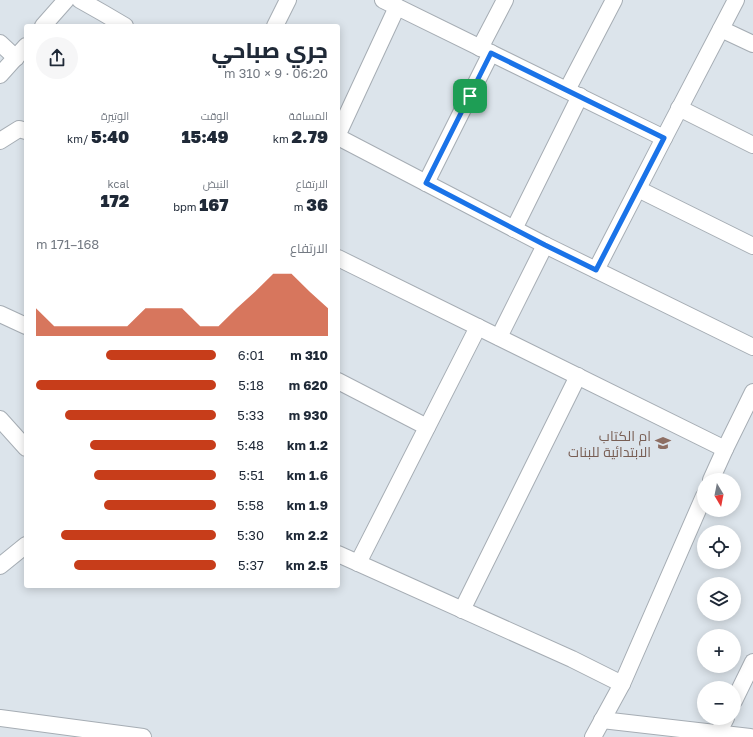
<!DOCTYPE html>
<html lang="ar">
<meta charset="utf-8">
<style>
:root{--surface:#fff;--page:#f6f6f7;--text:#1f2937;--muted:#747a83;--accent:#c73d1a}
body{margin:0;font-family:"Golos Text",Cairo,sans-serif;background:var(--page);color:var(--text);direction:rtl;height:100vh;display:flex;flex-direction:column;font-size:15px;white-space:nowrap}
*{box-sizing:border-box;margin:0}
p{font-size:13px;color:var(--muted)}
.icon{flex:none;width:22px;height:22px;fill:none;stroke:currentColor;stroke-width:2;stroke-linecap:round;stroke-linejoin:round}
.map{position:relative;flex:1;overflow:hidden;direction:ltr}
.side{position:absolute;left:24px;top:24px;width:316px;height:564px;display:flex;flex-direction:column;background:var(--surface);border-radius:4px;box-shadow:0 2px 10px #0003;direction:rtl}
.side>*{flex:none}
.needle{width:26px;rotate:170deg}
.buttons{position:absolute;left:697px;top:473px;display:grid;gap:8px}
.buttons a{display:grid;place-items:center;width:44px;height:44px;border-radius:50%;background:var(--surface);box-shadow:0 2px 10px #0003;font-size:20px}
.pin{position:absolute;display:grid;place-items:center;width:34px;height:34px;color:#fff;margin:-17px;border-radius:8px;box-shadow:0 2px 6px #0006}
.round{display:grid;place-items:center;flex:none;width:42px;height:42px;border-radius:21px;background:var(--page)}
.headline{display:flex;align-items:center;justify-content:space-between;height:68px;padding:0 12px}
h1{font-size:22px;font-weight:800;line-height:30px}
.figures{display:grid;grid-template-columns:repeat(3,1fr);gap:6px;height:68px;padding:4px 12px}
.figures div{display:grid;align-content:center}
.figures b{font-size:17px;font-weight:800}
.figures small{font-size:11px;font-weight:400}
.figures p{font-size:11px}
.chart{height:112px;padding:8px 12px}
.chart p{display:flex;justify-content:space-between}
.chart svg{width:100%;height:72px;margin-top:4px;fill:var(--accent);opacity:.7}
ul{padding:0 12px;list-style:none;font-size:13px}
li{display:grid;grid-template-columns:64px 48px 1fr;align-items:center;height:30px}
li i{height:10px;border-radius:5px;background:var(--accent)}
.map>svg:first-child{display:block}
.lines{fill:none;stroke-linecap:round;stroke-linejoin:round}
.street-casing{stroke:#a6adb4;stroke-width:18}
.street{stroke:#fff;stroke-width:16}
.route-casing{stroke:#fff;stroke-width:8}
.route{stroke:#1a73e8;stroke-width:5}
.labels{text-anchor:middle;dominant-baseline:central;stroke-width:3;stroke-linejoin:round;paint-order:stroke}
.education-label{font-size:14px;fill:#785e54;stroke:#dce4eb;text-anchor:end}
</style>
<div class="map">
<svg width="753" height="737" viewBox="0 0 753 737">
<rect width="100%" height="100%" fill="#dce4eb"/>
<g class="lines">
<defs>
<g id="street">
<polyline points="80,0 103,13 125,26"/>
<polyline points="383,0 664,138"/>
<polyline points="43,26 66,0"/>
<polyline points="275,26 288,0"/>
<polyline points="721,29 753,44"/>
<polyline points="0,43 16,58"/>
<polyline points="480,48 505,0"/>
<polyline points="0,75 26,46"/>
<polyline points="567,90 614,0"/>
<polyline points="679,108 753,145"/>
<polyline points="338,134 397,7"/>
<polyline points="338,137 545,245 753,347"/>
<polyline points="0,141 19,129 26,131"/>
<polyline points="426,183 491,53"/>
<polyline points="638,189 753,246"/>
<polyline points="514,229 580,96"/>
<polyline points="338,258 725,449"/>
<polyline points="596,270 664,138 736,0"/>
<polyline points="0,314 26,326"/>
<polyline points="499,337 545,245"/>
<polyline points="338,381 427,427"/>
<polyline points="0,419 26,448"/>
<polyline points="711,480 725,449 753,392"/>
<polyline points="338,554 572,659 622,684"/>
<polyline points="358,563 478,327"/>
<polyline points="0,566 26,545"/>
<polyline points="462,610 578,376"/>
<polyline points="734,701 753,662"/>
<polyline points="0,718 143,737"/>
<polyline points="602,720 750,737"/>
<polyline points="718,733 726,718"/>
<polyline points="593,737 622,684 704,496"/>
</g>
</defs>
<use href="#street" class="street-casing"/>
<use href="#street" class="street"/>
</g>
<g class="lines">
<defs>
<polygon id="route" points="491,53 664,138 596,270 545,245 426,183"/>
</defs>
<use href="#route" class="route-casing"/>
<use href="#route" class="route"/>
</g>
<defs>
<symbol id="school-bare" viewBox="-9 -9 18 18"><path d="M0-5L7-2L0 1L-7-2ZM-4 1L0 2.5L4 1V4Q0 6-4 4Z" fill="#8d6e63" stroke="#dce4eb" stroke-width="2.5" paint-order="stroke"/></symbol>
</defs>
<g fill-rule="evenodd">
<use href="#school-bare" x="652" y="432" width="22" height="22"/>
</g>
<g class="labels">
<g class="education-label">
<text x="651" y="435">ام الكتاب<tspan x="651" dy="16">الابتدائية للبنات</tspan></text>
</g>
</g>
</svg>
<div class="buttons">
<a><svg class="needle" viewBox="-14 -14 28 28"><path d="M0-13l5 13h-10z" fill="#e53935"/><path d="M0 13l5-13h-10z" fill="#747a83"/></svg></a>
<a><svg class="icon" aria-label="locate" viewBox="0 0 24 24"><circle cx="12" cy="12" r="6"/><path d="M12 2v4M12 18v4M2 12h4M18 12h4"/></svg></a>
<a><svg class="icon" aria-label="layers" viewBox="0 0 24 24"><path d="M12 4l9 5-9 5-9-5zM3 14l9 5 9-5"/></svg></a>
<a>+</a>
<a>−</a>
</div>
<div class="pin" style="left:470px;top:96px;background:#1e9e55"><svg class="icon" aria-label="arrive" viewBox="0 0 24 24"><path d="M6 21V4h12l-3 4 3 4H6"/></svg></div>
<section class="side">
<div class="headline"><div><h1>جري صباحي</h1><p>06:20 · 9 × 310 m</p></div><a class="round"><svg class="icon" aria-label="share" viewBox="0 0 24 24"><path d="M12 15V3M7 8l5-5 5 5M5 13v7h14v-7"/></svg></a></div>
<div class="figures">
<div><p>المسافة</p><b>2.79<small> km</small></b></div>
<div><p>الوقت</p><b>15:49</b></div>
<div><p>الوتيرة</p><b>5:40<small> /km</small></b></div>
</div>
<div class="figures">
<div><p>الارتفاع</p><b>36<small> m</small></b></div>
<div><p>النبض</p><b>167<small> bpm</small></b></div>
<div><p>kcal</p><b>172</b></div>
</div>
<div class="chart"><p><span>الارتفاع</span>168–171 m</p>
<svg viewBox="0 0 160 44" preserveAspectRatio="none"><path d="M0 44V27L10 38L20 38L30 38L40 38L50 38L60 27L70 27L80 27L90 38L100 38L110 27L120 17L130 6L140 6L150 17L160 27V44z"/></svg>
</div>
<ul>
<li><b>310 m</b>6:01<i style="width:61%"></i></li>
<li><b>620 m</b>5:18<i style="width:100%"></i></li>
<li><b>930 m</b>5:33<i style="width:84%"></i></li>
<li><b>1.2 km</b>5:48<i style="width:70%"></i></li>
<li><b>1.6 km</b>5:51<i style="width:68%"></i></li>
<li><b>1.9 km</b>5:58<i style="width:62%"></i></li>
<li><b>2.2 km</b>5:30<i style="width:86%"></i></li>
<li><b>2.5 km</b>5:37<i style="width:79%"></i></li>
</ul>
</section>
</div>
